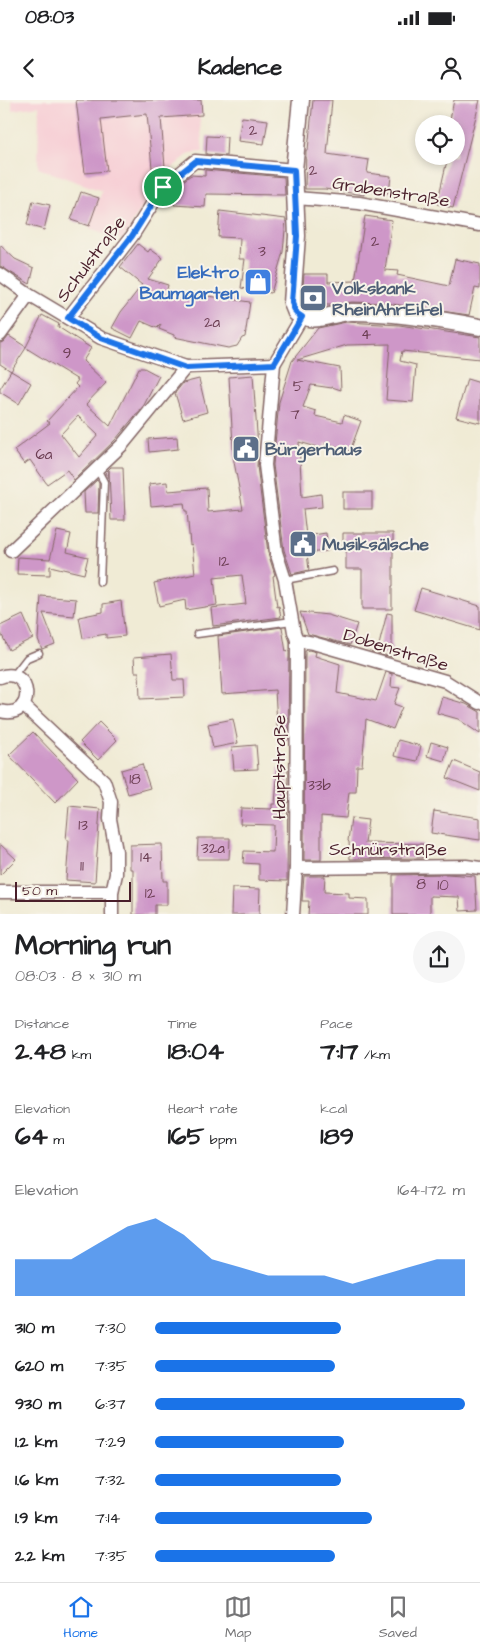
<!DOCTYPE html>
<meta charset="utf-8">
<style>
:root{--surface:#fff;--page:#f6f6f6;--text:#202124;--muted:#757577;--line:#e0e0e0;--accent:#1a73e8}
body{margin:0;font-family:"Architects Daughter",sans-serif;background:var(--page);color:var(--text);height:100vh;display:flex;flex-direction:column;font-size:19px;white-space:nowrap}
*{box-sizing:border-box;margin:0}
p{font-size:16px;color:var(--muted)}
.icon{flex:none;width:28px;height:28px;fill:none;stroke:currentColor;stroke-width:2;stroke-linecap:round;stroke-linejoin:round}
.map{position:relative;height:814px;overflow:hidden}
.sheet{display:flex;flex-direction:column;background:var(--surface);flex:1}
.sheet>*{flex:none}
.tools{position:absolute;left:415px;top:15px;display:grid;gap:10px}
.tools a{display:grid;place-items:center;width:50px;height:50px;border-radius:50%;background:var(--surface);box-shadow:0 2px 8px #0003;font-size:25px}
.scale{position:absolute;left:15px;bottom:12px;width:116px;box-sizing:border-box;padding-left:5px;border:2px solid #4a1f2b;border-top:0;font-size:14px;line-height:18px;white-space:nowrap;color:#4a1f2b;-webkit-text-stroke:4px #f7f3e8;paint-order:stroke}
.pin{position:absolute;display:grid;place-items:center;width:42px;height:42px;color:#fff;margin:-21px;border:2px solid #fff;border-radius:50%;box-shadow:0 1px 5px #0007}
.round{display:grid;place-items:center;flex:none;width:52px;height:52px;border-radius:26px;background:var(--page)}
.headline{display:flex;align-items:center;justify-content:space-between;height:85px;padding:0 15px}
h1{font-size:28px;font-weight:700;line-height:38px}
.stats{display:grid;grid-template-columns:repeat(3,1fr);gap:8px;height:85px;padding:5px 15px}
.stats div{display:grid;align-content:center}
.stats b{font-size:25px;font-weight:700}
.stats small{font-size:14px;font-weight:400}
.stats p{font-size:14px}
.chart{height:140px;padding:10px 15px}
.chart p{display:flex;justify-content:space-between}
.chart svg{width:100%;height:90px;margin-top:5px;fill:var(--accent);opacity:.7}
ul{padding:0 15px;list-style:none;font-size:16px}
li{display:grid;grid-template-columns:80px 60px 1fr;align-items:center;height:38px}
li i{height:12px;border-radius:6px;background:var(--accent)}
.status{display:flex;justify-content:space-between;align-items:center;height:35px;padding:0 25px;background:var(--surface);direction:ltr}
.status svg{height:14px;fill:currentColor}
header{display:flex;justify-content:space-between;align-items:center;height:65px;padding:0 15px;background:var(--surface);font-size:22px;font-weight:700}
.tabs{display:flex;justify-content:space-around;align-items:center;height:70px;border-top:1px solid var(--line);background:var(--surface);font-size:14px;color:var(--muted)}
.tabs a{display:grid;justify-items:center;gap:2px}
.tabs .selected{color:var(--accent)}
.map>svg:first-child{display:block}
.built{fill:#f7cfd5}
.building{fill:#ce97c8;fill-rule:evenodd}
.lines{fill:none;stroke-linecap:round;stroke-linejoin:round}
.service-casing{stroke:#846666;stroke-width:9}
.minor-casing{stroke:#846666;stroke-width:15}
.tertiary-casing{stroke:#846666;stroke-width:19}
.service{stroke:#fff;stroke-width:6}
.minor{stroke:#fff;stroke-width:12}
.tertiary{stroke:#fff;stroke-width:16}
.route-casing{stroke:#fff;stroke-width:10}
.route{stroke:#1a73e8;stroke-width:6}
.labels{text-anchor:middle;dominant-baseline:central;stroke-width:4;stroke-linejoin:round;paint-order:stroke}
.number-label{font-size:15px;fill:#6b3d52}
.street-label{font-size:18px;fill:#4a1f2b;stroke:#f7f3e8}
.shop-label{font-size:18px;font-weight:bold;fill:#366cbe;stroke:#f7f3e8;text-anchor:end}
.service-label{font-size:18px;font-weight:bold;fill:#4e5e75;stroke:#f7f3e8;text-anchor:start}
</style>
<div class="status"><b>08:03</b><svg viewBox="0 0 49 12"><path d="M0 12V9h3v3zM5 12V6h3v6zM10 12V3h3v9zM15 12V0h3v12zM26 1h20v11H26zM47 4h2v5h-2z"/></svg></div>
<header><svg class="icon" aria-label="back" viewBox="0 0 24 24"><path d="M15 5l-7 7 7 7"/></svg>Kadence<svg class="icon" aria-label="person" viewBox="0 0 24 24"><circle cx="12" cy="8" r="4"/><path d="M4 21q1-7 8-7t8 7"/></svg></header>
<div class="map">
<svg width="480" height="815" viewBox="0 0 480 815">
<rect width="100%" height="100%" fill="#f7f3e8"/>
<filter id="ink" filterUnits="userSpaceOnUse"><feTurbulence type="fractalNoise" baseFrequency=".02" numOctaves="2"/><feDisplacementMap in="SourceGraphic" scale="10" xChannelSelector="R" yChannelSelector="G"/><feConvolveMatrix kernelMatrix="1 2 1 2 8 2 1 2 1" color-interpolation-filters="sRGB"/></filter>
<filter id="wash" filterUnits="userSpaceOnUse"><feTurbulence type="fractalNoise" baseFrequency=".0096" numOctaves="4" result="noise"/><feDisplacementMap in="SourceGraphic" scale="20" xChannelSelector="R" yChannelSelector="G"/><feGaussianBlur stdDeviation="1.12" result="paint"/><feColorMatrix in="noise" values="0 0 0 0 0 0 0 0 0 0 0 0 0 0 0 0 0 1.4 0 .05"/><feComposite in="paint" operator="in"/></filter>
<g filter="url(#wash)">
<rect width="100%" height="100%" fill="#f0ebd5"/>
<polygon class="built" points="12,0 198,0 203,52 190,53 160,78 122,140 89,129 102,91 38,68 39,6 12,10"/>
<g id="blocks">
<g class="building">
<polygon points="76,0 201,0 202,15 161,18 165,67 152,68 147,14 101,19 107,71 85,73"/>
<polygon points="313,0 332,0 327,54 369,60 367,73 391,76 389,93 365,90 364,95 325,89 305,89 306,50 308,50"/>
<polygon points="454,0 480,0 453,108 437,104 448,56 456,56 456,24 449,24"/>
<polygon points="242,17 268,20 264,44 238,41"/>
<polygon points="207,36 227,37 226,56 206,54"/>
<polygon points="205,70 284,77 285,95 206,94 205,107 174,105 175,90 182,91 183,81 191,75 205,76"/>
<polygon points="81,92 99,98 89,126 71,120"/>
<polygon points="33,101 50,105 44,130 27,125"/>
<polygon points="220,111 286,119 283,152 271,193 241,188 245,159 239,159 240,138 218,137"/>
<polygon points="365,116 392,120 385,170 398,171 397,175 449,186 455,159 480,164 480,189 475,188 469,215 385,203 352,202 331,205 304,205 302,201 304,174 328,174 328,182 355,181"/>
<polygon points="138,144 148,152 150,149 163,158 148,179 168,185 165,198 191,199 192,196 208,198 208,196 250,202 245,237 242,238 237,246 228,248 174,237 174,235 159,229 161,224 157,228 141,221 132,238 112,228 121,212 142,185 120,167"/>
<polygon points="0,145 15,159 34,168 30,184 0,166"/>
<path d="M42,215l17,9 -1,3 33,21 -8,13 23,22 -20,21 24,22 29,-58h5l15,8 -15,29 -28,34 -42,41 -7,-10 -20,14 -17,-24 -6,4 -10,-14 36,-27 -3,-2 31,-34 -3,-3 3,-4 -52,-32 -15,23 -11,-7v-21l4,-1 5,-6 17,11zM78,316l20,19 -19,22 -18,-23z"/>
<polygon points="346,222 399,225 480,237 480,259 402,251 400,261 416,265 413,302 386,300 390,244 347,245 297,260 340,268 341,290 332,287 332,288 311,285 303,307 316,311 315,316 342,322 344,315 361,321 350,351 326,343 324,349 299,342 302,397 321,394 322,407 303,409 306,436 326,433 328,451 307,453 309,470 292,474 284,450 273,365 279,302 292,261 318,228"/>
<polygon points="11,271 31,283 19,304 0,292 0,289"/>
<polygon points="253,275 258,348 257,366 268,453 275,475 273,476 277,507 279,506 281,517 213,526 211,508 246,504 242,475 214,478 217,505 186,510 185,500 159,506 154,483 195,474 192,444 190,445 187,411 185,411 184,403 151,406 149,384 167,382 168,391 207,388 208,412 243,409 234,362 229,277"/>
<polygon points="199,279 207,312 183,319 175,293 183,283"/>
<polygon points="467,279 480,283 480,323 456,317"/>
<polygon points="177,337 178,349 149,352 148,339"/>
<polygon points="111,367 123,367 125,420 111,420 109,370 108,378 105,373"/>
<polygon points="97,380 99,383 98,413 85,413 84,392"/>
<rect x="343" y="392" width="29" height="17"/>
<polygon points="57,431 71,434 67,452 88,457 84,474 50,466 50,475 17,474 18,457 50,459"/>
<polygon points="343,433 393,433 393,486 392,486 392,509 362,509 362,469 346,469 346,448 343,449"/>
<polygon points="421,488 480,506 480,530 414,510"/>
<polygon points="41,496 76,499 74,516 43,513 55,544 42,549 38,539"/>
<polygon points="121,501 125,536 106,538 106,534 83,538 79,517 103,512 103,504"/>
<polygon points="300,512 328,515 357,524 350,545 308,534"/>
<polygon points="387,513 392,514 392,557 377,553"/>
<polygon points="23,515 33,538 9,550 0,531 0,526"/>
<polygon points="282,527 286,552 289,551 288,640 278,641 275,590 222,594 218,536"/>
<polygon points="309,550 316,552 315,556 340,564 337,593 376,601 386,572 392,574 391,587 400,588 394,604 402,607 393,629 366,619 362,666 357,666 356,692 349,692 346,718 321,716 321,760 304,760 305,551"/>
<polygon points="171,554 173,580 184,580 185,597 140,599 139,572 135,572 134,557"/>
<polygon points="442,597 466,604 480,612 480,634 458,619 437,613"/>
<polygon points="233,619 238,643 213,648 208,624"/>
<polygon points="99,622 117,640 98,660 80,642"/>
<polygon points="33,632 78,679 55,703 9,655"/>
<polygon points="398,640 421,646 417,661 394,656"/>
<polygon points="431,642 448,647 444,661 427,656"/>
<polygon points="256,645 258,669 234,670 232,647"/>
<polygon points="454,661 480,672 480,691 447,678"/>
<polygon points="142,664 150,688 128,694 121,670"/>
<polygon points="278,668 288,669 287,781 259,780 259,764 243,763 244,751 273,752 274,725 240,724 241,708 272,709 272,704 275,704"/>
<polygon points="69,706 100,709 95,782 66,780 69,740 66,740"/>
<polygon points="434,711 480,718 480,740 431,733"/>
<polygon points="351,718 368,720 365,743 423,744 422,758 350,759 349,742 348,741"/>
<polygon points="198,738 230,738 229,759 197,759"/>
<polygon points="0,744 16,759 0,775"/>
<polygon points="162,744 163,781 167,781 167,805 155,805 155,815 133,815 133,769 130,769 130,745"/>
<polygon points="447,774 475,776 477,810 460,811 459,797 430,796 430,815 393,815 393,775"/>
<polygon points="304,776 325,776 324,792 349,793 349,798 368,799 368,815 308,815 309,801 302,801"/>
<polygon points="232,788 260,789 259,815 231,815"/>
</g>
</g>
</g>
<g filter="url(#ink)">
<use href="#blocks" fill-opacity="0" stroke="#846666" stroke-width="1"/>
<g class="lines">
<defs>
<g id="service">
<polyline points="97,369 104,382 100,482"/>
<polyline points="285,480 333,471"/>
<polyline points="197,534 292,521"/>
<polyline points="13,576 27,558 39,553"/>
</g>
<g id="minor">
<polyline points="296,98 359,103 480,125"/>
<polyline points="0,174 29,195 101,238 186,267 274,264"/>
<polyline points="68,218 132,136 163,87 195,61 294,70"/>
<polyline points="0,235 29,195"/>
<polyline points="11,451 122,345 186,267"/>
<polyline points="297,540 313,543 445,581 480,603"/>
<path d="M0,577c33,-12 37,44 0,34"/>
<polyline points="23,605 104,681 111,702 110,719 116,751 116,774 112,792 112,815"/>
<polyline points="296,768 466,766 480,768"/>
<polyline points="0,792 112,792"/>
<polyline points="293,815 296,768 297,540 294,532 285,480 276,452 265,365 274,264 302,217"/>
</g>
<path id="tertiary" d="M301,0l-7,70 3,66 -5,67 4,10c19,13 36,-1 56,-1 43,0 86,7 128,15"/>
</defs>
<use href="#service" class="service-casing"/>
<use href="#minor" class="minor-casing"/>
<use href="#tertiary" class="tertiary-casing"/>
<use href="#service" class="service"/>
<use href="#minor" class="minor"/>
<use href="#tertiary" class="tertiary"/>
</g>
</g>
<g class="lines" filter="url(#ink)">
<defs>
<polygon id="route" points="196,61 294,70 297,136 292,203 296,213 302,217 274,264 186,268 101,238 68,218 132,136 163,87"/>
</defs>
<use href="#route" class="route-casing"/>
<use href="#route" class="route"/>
</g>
<defs>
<symbol id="shop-square" viewBox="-11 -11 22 22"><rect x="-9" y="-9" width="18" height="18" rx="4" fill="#3f7fe0" stroke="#f7f3e8"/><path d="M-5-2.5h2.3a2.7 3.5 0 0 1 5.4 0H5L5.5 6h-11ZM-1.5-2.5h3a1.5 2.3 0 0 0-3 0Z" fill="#fff"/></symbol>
<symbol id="bank-square" viewBox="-11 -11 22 22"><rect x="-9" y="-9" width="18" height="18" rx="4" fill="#5c6f8a" stroke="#f7f3e8"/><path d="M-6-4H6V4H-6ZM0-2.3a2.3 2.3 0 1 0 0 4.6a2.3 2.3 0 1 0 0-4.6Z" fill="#fff"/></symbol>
<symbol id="civic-square" viewBox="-11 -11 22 22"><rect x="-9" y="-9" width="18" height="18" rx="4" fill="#5c6f8a" stroke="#f7f3e8"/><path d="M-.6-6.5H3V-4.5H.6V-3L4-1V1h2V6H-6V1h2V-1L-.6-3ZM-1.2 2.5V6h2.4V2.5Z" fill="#fff"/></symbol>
</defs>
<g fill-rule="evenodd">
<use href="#shop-square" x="242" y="166" width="32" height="32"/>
<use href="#bank-square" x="297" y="182" width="32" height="32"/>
<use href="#civic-square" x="230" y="333" width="32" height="32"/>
<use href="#civic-square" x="287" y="428" width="32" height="32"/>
</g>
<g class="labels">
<g class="number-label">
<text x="253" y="30">2</text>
<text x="313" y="70">2</text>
<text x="375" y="141">2</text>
<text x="262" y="151">3</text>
<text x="212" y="222">2a</text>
<text x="366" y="234">4</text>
<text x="67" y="253">9</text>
<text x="298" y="286">5</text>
<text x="295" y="314">7</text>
<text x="44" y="354">6a</text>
<text x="224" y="461">12</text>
<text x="135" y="679">18</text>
<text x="319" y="685">33b</text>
<text x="83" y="725">13</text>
<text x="213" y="748">32a</text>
<text x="146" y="757">14</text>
<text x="82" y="766">11</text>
<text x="421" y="784">8</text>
<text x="443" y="785">10</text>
<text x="150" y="793">12</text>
</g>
<g class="street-label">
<text transform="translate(391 92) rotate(9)">Grabenstraße</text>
<text transform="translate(91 159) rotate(-53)">Schulstraße</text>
<text transform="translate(396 550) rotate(17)">Dobenstraße</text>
<text transform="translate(279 667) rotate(-90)">Hauptstraße</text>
<text x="388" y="749">Schnürstraße</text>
</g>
<g class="shop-label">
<text x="239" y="172">Elektro<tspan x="239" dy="21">Baumgarten</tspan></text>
</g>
<g class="service-label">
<text x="332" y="188">Volksbank<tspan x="332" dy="21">RheinAhrEifel</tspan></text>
<text x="265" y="349">Bürgerhaus</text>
<text x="322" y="444">Musiksälsche</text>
</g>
</g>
</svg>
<div class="tools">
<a><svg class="icon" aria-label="locate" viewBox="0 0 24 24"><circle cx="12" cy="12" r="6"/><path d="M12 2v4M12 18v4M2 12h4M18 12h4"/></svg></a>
</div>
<div class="scale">50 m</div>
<div class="pin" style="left:163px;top:87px;background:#1e9e55"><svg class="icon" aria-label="arrive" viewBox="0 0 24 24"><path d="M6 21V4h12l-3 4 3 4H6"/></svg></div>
</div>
<section class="sheet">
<div class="headline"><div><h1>Morning run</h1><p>08:03 · 8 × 310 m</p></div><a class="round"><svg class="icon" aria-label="share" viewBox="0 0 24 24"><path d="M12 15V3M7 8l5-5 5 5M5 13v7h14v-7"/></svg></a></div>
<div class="stats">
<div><p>Distance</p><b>2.48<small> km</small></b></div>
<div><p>Time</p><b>18:04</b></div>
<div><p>Pace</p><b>7:17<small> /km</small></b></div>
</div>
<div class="stats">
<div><p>Elevation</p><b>64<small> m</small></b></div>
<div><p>Heart rate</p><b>165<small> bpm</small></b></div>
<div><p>kcal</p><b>189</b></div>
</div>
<div class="chart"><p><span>Elevation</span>164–172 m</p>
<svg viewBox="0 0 160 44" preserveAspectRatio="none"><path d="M0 44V26L10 26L20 26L30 18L40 10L50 6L60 14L70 26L80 30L90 34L100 34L110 34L120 38L130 34L140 30L150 26L160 26V44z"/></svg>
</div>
<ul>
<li><b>310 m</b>7:30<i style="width:60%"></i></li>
<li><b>620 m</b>7:35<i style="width:58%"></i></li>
<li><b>930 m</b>6:37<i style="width:100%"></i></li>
<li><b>1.2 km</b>7:29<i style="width:61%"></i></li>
<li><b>1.6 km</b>7:32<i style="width:60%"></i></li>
<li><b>1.9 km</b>7:14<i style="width:70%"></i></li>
<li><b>2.2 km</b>7:35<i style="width:58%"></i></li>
</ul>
</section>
<nav class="tabs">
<a class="selected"><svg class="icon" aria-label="home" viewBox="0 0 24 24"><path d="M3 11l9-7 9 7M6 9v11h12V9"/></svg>Home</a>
<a><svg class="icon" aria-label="map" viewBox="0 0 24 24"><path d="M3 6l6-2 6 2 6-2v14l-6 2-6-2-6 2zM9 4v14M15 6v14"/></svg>Map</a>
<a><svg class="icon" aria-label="saved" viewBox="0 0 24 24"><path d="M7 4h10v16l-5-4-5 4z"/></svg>Saved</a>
</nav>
